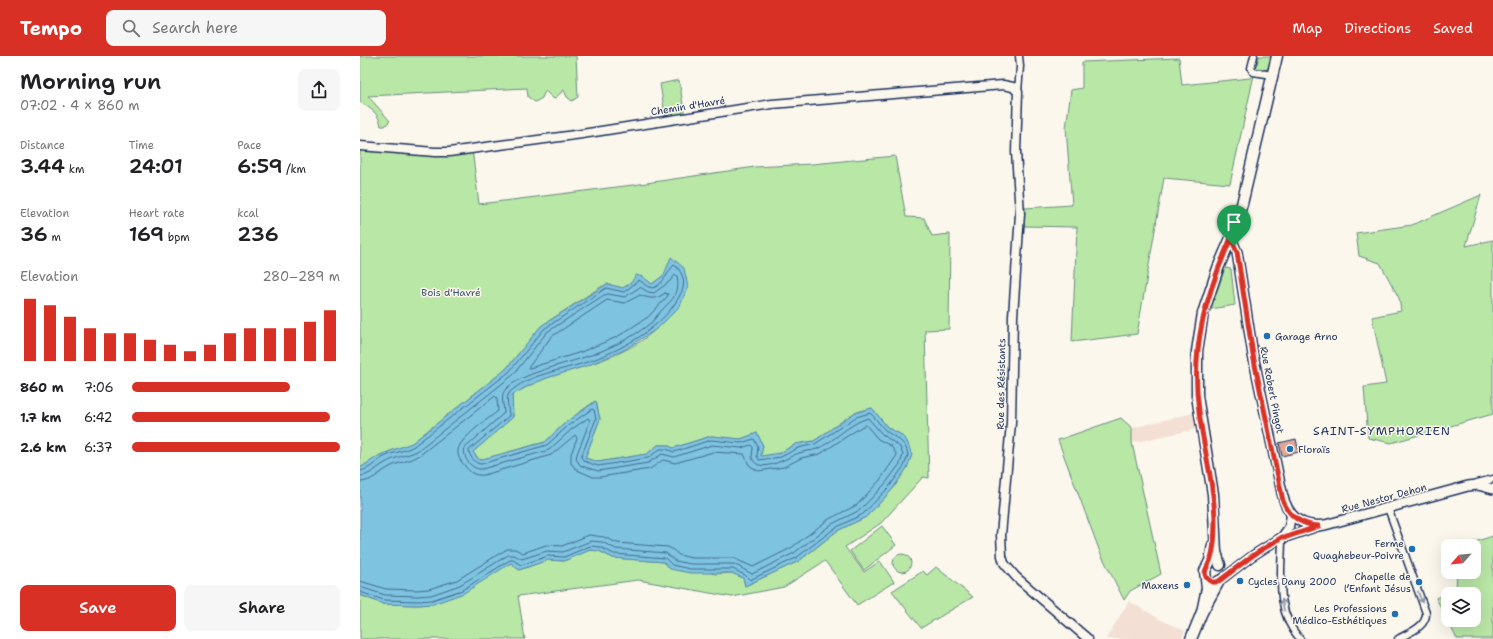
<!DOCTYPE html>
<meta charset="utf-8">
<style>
:root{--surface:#fff;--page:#f6f6f6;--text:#202124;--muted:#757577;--accent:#d93025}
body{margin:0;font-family:"Shantell Sans",sans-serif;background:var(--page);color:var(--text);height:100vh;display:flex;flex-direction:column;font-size:15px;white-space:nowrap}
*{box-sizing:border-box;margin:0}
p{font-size:13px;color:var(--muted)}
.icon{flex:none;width:22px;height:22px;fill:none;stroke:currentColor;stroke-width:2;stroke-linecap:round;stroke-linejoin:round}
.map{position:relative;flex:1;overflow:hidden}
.drawer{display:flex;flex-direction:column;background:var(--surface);width:360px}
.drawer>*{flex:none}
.needle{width:26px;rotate:243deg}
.tools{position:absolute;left:1081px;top:483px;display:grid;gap:8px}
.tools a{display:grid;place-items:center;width:40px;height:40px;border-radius:8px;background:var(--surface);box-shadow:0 4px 16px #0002;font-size:20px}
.pin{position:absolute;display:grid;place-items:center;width:34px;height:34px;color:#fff;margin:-41px -17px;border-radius:50% 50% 50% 0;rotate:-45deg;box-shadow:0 0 4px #0007}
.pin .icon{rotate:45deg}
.round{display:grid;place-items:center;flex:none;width:42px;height:42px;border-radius:8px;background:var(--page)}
.overview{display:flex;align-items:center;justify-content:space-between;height:68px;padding:0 20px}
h1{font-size:22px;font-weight:600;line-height:30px}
.stats{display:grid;grid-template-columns:repeat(3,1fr);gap:6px;height:68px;padding:4px 20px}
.stats div{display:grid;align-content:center}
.stats b{font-size:20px;font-weight:600}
.stats small{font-size:11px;font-weight:400}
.stats p{font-size:11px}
.chart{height:112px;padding:8px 20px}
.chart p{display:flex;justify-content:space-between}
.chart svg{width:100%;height:72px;margin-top:4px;stroke:var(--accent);stroke-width:6}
.button{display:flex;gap:8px;margin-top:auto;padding:8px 20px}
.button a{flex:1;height:46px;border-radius:8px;background:var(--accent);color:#fff;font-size:16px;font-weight:600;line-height:46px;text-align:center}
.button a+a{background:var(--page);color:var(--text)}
ul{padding:0 20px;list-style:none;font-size:13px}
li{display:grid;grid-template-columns:64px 48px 1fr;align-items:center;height:30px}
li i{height:10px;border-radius:5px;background:var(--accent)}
header{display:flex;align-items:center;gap:24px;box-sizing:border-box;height:56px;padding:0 20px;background:var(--accent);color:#fff}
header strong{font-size:19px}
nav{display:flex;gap:22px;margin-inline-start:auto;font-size:14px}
.search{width:280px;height:36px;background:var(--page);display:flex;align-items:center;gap:10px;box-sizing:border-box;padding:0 14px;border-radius:8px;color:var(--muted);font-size:15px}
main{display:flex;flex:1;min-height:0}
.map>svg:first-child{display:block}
.built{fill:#f3dfd3}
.green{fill:#b9e7a6;stroke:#6a8b82;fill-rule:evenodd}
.water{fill:#7ec3df;stroke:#5688ab}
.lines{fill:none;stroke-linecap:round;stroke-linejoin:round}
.shore{stroke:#436a92;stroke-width:1}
.building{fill:#e0a898;stroke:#1b2f5e}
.minor-casing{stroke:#1b2f5e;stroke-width:9}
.tertiary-casing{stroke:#1b2f5e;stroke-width:11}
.secondary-casing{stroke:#1b2f5e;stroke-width:12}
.primary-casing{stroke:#1b2f5e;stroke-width:13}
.minor{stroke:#fbf7ec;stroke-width:6}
.tertiary{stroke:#fbf7ec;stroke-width:8}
.secondary{stroke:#fbf7ec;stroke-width:9}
.primary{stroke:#fbf7ec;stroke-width:10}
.oneway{stroke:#8b93a5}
.route-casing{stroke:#fff;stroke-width:8}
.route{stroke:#d93025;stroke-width:5}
.poi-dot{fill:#1f6fb2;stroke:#fbf7ec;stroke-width:1.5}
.labels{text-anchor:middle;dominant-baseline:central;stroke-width:3;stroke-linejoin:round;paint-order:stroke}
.street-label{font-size:10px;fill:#1b2f5e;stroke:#fbf7ec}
.park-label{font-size:10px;fill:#3b546c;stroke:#fbf7ec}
.poi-label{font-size:10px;fill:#1b2f5e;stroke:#fbf7ec;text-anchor:end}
.quarter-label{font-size:12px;letter-spacing:1px;fill:#1b2f5e;stroke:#fbf7ec}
</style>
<header>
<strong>Tempo</strong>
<div class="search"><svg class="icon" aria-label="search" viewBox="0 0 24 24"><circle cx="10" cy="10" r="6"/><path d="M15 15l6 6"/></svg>Search here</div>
<nav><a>Map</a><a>Directions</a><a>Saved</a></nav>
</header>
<main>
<section class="drawer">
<div class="overview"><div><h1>Morning run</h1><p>07:02 · 4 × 860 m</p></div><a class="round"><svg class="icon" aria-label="share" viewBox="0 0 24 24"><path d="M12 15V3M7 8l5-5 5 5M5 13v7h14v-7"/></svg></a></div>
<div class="stats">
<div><p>Distance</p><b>3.44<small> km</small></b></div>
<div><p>Time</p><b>24:01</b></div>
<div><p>Pace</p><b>6:59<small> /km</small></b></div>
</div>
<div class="stats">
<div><p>Elevation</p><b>36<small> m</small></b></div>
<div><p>Heart rate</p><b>169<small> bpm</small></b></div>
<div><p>kcal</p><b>236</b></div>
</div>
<div class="chart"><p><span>Elevation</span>280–289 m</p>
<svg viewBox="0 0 160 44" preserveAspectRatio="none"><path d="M5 44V6M15 44V10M25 44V17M35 44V24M45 44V27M55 44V27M65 44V31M75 44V34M85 44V38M95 44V34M105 44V27M115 44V24M125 44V24M135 44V24M145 44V20M155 44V13"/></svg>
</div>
<ul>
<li><b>860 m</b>7:06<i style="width:76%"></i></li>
<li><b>1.7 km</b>6:42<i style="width:95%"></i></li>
<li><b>2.6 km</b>6:37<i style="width:100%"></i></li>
</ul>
<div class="button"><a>Save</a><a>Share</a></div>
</section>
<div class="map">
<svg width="1133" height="583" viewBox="0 0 1133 583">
<rect width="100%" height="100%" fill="#fbf7ec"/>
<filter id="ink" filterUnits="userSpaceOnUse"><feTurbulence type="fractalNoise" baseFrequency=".025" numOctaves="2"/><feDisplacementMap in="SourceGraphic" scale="8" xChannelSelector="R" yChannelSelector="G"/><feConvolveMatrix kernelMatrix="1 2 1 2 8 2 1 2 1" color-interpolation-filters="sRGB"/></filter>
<g filter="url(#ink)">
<g class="built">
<polygon points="833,357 836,373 772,387 772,372"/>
<polygon points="769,545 801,564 825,575 821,583 746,583"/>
</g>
<g class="green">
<path d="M0,0h216l2,41 -6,4 -5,-4 -3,-7 -10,9 -9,-8 -3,7 -7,4 -7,-5 -1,-9 -159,8 22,25 -5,5h-4c-2,-13 -10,-17 -21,-24z"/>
<polygon points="899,0 911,0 909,11 904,15 895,13 894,8 897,8"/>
<polygon points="819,2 822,29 890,22 894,19 870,128 804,122 777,278 712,286 717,171 664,170 665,152 712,149 706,72 711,34 722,32 722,6"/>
<polygon points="319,24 325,61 306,64 300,28"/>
<path d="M0,90l112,3 7,55 154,-19 122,-18 57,-3 83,-8 11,61 18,1 8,18 18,-2 -1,95 -24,1 4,148 -6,-1 -42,46 -36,24 19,25 16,-11 14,21 -37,23 -32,-44 -41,26 -52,10 -94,-17 -120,16 7,43h-165v-44l23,9 34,1 16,-1 78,-41 8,7 29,-10 16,1 26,-11 9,1 14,7 52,4 50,12 17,-1 11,5 2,8 54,-25 38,-30 29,-14 26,-27 15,-22 -7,-34 -12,-6 -16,-20 -18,5 -40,28 -18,3 -16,9 -20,4 3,-11 -6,-13 -16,6 -30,-3 -38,12 -6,-3h-9l-11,9 -49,8 -13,-4 15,-39 -5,-18 -29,21 -21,20 -65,18 -7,-8 40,-35 -1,-22c11,-6 23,-13 35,-17 42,-14 91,-24 119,-60l-2,-43 -12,9 -9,-7 -12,6 -8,5 -16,-4 -8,4 -58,38 -35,43 -94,74 -32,12 -20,13z"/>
<polygon points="1121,139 1106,190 1133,184 1133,358 1031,387 1008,382 1004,331 1026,328 1012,261 1041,255 1039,242 1020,207 999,200 996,177 1052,169"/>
<polygon points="865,212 871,213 875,249 851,253"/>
<polygon points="761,362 772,372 772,387 801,518 770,535 764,544 740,496 698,384"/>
<polygon points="522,470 536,489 504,514 490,495"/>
<path d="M1133,480v103h-36l-21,-41 20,-9 1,-17h17v-26h-12zM1088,538h26v26h-26z"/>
<circle cx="542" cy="507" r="9"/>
<polygon points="576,511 613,541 561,572 532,535 563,515 567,519"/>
</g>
<polygon class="water" points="311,201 324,212 328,231 320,250 298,272 264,294 226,310 187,322 168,330 152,339 153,361 113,396 119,404 185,386 206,366 236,345 240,363 225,402 238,406 287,398 298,389 307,389 313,392 351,380 381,383 397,377 403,390 401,400 420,397 436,388 454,385 494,357 512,352 528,372 540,378 547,385 552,399 547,412 532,434 506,461 477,475 439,505 385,530 383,522 372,517 330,517 310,513 304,506 253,502 239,495 230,494 204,505 188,504 159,514 151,507 104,537 73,548 57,549 23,548 0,539 0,412 20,399 52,387 146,313 181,270 247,228 263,232 271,227 276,219 283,221 292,228 304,219"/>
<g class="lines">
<g class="shore">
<path d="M305,237l3,1 -1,3 -19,20 -31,20 -36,15 -51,16h-2l23,-31 56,-37 18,3 15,-8c10,4 16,5 25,-2z"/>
<path d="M0,415c8,-1 15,-8 22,-13 10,-6 22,-6 32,-12l95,-74 35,-43 62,-41 18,4 15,-12c4,2 6,6 10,7 11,5 20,-18 25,-22 8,5 12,17 8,26 -16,36 -62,60 -98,72 -24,8 -55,11 -74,29 -5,4 -1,18 -1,24l-40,34c0,6 6,14 12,14l66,-19 22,-20 23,-16 2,1 2,9 -15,38 3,4 14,5 50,-8 12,-9h6l8,3 37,-12 30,3 13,-4 4,8 -1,9 2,4 22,-3 17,-9 17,-4 41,-27 14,-4c5,4 9,11 15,17 9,8 21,10 23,25l-4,11 -15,21 -26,27 -28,14 -39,30 -46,22 -5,-5 -12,-6h-43l-18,-4 -7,-7 -51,-4 -14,-7 -10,-1 -26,11 -16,-1 -27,9 -8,-5h-3l-48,30 -30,10 -15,1 -33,-1 -24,-8"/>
<path d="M0,420c10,0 17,-9 25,-13 9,-6 22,-7 32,-12l96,-76 34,-43 57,-37 4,-1 17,3 15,-10 8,5 6,1 15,-11 6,-7 2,1c4,19 -6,24 -17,36 -3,3 -5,7 -8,10 -19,16 -47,29 -70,36 -20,7 -63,16 -77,32 -5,6 -1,16 -1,23l-39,35c-3,10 7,22 17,21l67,-19 23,-21 16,-11 2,3 -13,33 -1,5 5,7 17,5 50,-8 14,-9 12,3 38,-12 29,3 10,-3 2,2 -1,11c7,18 36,-1 47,-5 6,-2 12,-2 18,-4 18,-8 31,-25 51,-31l14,16 18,13 3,8 -3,9 -15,20 -25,26 -28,14 -38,29 -42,21 -18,-10h-43l-16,-3 -9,-8 -50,-4 -14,-7 -11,-1 -28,11 -16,-1 -25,8 -8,-4h-6l-48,30 -29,10 -14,1 -32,-1 -25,-8"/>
<path d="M0,426c11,0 19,-9 28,-14 9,-6 21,-6 32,-13l75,-59 2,2 1,13c-10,8 -38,27 -40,39 -1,7 3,11 7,16 5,7 10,10 19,9l67,-20 24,-20 2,3 -6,16v9l6,7 16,7h7l50,-8 13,-9 12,3 38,-11 31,2 5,11 9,6 26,-4 17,-9 19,-4 41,-27 5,-2 12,14 13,7 6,9 -17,25 -23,25 -28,14 -38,29 -38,19 -20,-9h-41l-13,-3 -6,-5 -5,-3 -51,-4 -13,-6 -15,-2 -27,11 -16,-1 -23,8 -8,-4h-8l-50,31 -28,9 -13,1 -30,-1 -26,-8"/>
</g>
</g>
<polygon class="building" points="936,383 939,396 922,400 919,387"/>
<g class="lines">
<defs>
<g id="minor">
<polyline points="894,0 891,12 893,16 913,19"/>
<polyline points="658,36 660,10 659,0"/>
<polyline points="1117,427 1133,423"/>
<path d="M1028,452l38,105c1,14 -18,20 -28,26"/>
<path d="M922,481c0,34 -8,74 18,102"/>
</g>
<g id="tertiary">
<polyline points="0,90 75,96 89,96 222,78 412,48 643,29 653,31 658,36 656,96 660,158 653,260 651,367 641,479 642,500 644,507 656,521 728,583"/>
<polyline points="922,481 927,481 959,470"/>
<polyline points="862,523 892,500 922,481 929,471 931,459"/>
</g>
<path id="secondary" d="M871,182l6,14 16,103 29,138c5,23 20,35 43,32l143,-39 10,-1 15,4"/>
<g id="primary">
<polyline points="860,509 856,496 853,438 837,340 837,295 843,257 858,212 871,182 882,148 917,0"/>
<polyline points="842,556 847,532 845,515 850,505 853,489"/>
<polyline points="831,583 842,556 859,525"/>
</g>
</defs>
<use href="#minor" class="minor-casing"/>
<use href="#tertiary" class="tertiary-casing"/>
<use href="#secondary" class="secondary-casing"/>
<use href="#primary" class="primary-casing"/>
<use href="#minor" class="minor"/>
<use href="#tertiary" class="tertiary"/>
<use href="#secondary" class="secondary"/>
<use href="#primary" class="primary"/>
</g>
<defs><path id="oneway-shaft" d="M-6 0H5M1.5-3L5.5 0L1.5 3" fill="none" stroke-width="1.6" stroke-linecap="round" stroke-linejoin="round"/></defs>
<g class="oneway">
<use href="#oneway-shaft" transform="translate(1060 541) rotate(70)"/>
<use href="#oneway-shaft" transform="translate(923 549) rotate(-101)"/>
</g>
</g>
<g class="lines" filter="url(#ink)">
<defs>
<path id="route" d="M871,182l6,14 16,103 30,146c7,17 19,24 36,25l-32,11h-5l-30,19 -33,25c-6,3 -12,0 -14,-7 0,-5 3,-8 5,-13 5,-13 5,-29 5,-42 -1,-37 -12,-72 -16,-108 -9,-63 7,-116 32,-173z"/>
</defs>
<use href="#route" class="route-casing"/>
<use href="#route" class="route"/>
</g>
<g class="poi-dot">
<circle cx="907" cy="280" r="4"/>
<circle cx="930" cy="393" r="4"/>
<circle cx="1052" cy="493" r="4"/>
<circle cx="880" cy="525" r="4"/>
<circle cx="1059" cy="526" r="4"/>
<circle cx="827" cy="529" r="4"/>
<circle cx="1035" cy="558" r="4"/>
</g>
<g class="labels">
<g class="street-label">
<text transform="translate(328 50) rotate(-9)">Chemin d'Havré</text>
<text transform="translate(641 328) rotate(-89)">Rue des Résistants</text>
<text transform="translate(912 334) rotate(79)">Rue Robert Pingot</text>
<text transform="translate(1024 442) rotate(-15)">Rue Nestor Dehon</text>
</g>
<g class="park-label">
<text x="91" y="236">Bois d'Havré</text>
</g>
<g class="poi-label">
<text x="915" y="280" text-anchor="start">Garage Arno</text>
<text x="938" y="393" text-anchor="start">Floraïs</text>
<text x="1044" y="487">Ferme<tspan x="1044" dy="12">Quaghebeur-Poivre</tspan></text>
<text x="1051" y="520">Chapelle de<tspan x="1051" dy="12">l’Enfant Jésus</tspan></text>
<text x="888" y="525" text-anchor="start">Cycles Dany 2000</text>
<text x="819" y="529">Maxens</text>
<text x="1027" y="552">Les Professions<tspan x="1027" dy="12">Médico-Esthétiques</tspan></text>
</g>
<g class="quarter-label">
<text x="1022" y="375">SAINT-SYMPHORIEN</text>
</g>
</g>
</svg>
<div class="tools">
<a><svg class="needle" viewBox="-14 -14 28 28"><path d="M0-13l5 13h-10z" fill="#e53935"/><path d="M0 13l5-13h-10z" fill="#757577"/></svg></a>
<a><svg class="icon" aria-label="layers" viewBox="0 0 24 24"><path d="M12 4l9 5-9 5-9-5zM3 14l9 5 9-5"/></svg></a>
</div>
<div class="pin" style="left:874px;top:190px;background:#1e9e55"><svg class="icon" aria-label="arrive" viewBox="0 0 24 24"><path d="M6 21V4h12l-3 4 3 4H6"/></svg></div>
</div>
</main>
